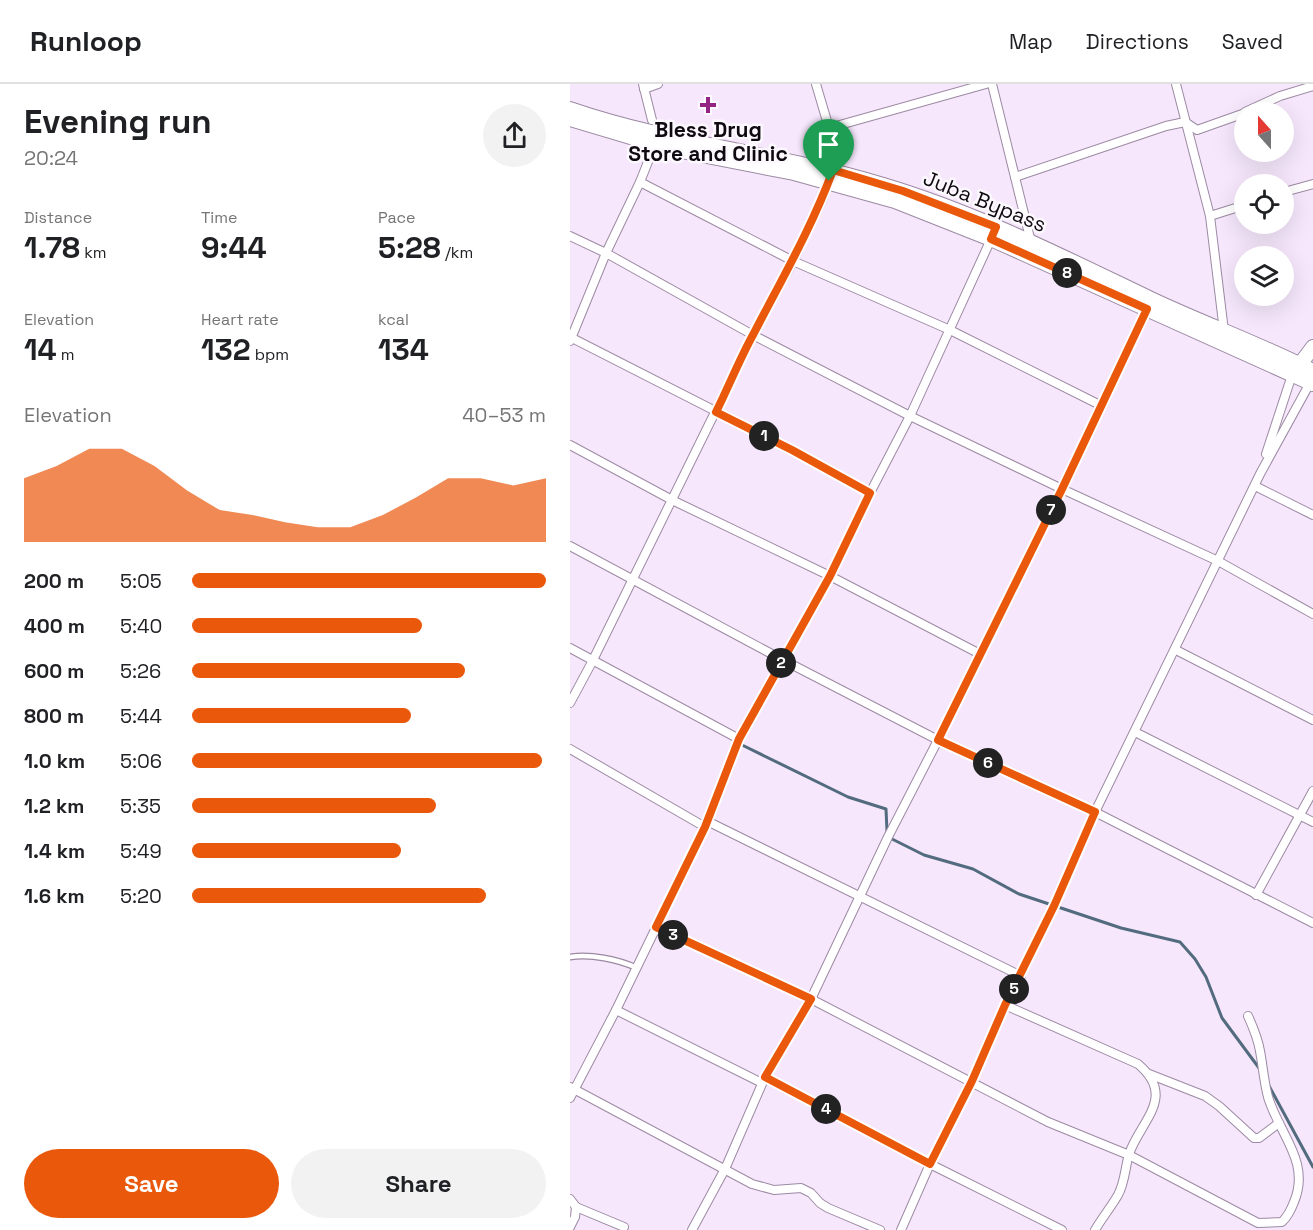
<!DOCTYPE html>
<meta charset="utf-8">
<style>
:root{--surface:#fff;--page:#f2f2f2;--text:#202124;--muted:#757577;--line:#e0e0e0;--accent:#ea580c}
body{margin:0;font-family:"Space Grotesk",sans-serif;background:var(--page);color:var(--text);height:100vh;display:flex;flex-direction:column;font-size:22px;white-space:nowrap}
*{box-sizing:border-box;margin:0}
p{font-size:20px;color:var(--muted)}
.icon{flex:none;width:33px;height:33px;fill:none;stroke:currentColor;stroke-width:2;stroke-linecap:round;stroke-linejoin:round}
.map{position:relative;flex:1;overflow:hidden}
.drawer{display:flex;flex-direction:column;background:var(--surface);width:570px}
.drawer>*{flex:none}
.needle{width:39px;rotate:339deg}
.fabs{position:absolute;left:664px;top:18px;display:grid;gap:12px}
.fabs a{display:grid;place-items:center;width:60px;height:60px;border-radius:50%;background:var(--surface);box-shadow:0 6px 24px #0002;font-size:30px}
.pin{position:absolute;display:grid;place-items:center;width:51px;height:51px;color:#fff;margin:-62px -26px;border-radius:50% 50% 50% 0;rotate:-45deg;box-shadow:0 0 6px #0007}
.pin .icon{rotate:45deg}
.km{position:absolute;width:30px;height:30px;margin:-15px;border-radius:50%;background:#222;color:#fff;font-size:16px;line-height:30px;text-align:center}
.round{display:grid;place-items:center;flex:none;width:63px;height:63px;border-radius:32px;background:var(--page)}
.overview{display:flex;align-items:center;justify-content:space-between;height:102px;padding:0 24px}
h1{font-size:33px;font-weight:700;line-height:45px}
.stats{display:grid;grid-template-columns:repeat(3,1fr);gap:9px;height:102px;padding:6px 24px}
.stats div{display:grid;align-content:center}
.stats b{font-size:30px;font-weight:700}
.stats small{font-size:16px;font-weight:400}
.stats p{font-size:16px}
.chart{height:168px;padding:12px 24px}
.chart p{display:flex;justify-content:space-between}
.chart svg{width:100%;height:108px;margin-top:6px;fill:var(--accent);opacity:.7}
.primary-button{display:flex;gap:12px;margin-top:auto;padding:12px 24px}
.primary-button a{flex:1;height:69px;border-radius:36px;background:var(--accent);color:#fff;font-size:24px;font-weight:700;line-height:69px;text-align:center}
.primary-button a+a{background:var(--page);color:var(--text)}
ul{padding:0 24px;list-style:none;font-size:20px}
li{display:grid;grid-template-columns:96px 72px 1fr;align-items:center;height:45px}
li i{height:15px;border-radius:8px;background:var(--accent)}
header{display:flex;align-items:center;gap:36px;box-sizing:border-box;height:84px;padding:0 30px;background:var(--surface);border-bottom:2px solid var(--line)}
header strong{font-size:28px}
nav{display:flex;gap:33px;margin-inline-start:auto;font-size:21px}
main{display:flex;flex:1;min-height:0}
.map>svg:first-child{display:block}
.lines{fill:none;stroke-linecap:round;stroke-linejoin:round}
.stream{stroke:#536b7e;stroke-width:3}
.service-casing{stroke:#9c8aa3;stroke-width:7}
.minor-casing{stroke:#9c8aa3;stroke-width:10}
.primary-casing{stroke:#9c8aa3;stroke-width:16}
.service{stroke:#fff;stroke-width:4.5}
.minor{stroke:#fff;stroke-width:8}
.primary{stroke:#fff;stroke-width:14}
.route-casing{stroke:#fff;stroke-width:12}
.route{stroke:#ea580c;stroke-width:8}
.poi-dot{fill:#942383;stroke:#fcf9fe;stroke-width:2}
.labels{text-anchor:middle;dominant-baseline:central;stroke-width:5;stroke-linejoin:round;paint-order:stroke}
.poi-label{font-size:21px;font-weight:bold;fill:#0f0911;stroke:#fcf9fe}
.street-label{font-size:21px;fill:#0f0911;stroke:#fcf9fe}
</style>
<header>
<strong>Runloop</strong>
<nav><a>Map</a><a>Directions</a><a>Saved</a></nav>
</header>
<main>
<section class="drawer">
<div class="overview"><div><h1>Evening run</h1><p>20:24</p></div><a class="round"><svg class="icon" aria-label="share" viewBox="0 0 24 24"><path d="M12 15V3M7 8l5-5 5 5M5 13v7h14v-7"/></svg></a></div>
<div class="stats">
<div><p>Distance</p><b>1.78<small> km</small></b></div>
<div><p>Time</p><b>9:44</b></div>
<div><p>Pace</p><b>5:28<small> /km</small></b></div>
</div>
<div class="stats">
<div><p>Elevation</p><b>14<small> m</small></b></div>
<div><p>Heart rate</p><b>132<small> bpm</small></b></div>
<div><p>kcal</p><b>134</b></div>
</div>
<div class="chart"><p><span>Elevation</span>40–53 m</p>
<svg viewBox="0 0 160 44" preserveAspectRatio="none"><path d="M0 44V18L10 13L20 6L30 6L40 13L50 23L60 31L70 33L80 36L90 38L100 38L110 33L120 26L130 18L140 18L150 21L160 18V44z"/></svg>
</div>
<ul>
<li><b>200 m</b>5:05<i style="width:100%"></i></li>
<li><b>400 m</b>5:40<i style="width:65%"></i></li>
<li><b>600 m</b>5:26<i style="width:77%"></i></li>
<li><b>800 m</b>5:44<i style="width:62%"></i></li>
<li><b>1.0 km</b>5:06<i style="width:99%"></i></li>
<li><b>1.2 km</b>5:35<i style="width:69%"></i></li>
<li><b>1.4 km</b>5:49<i style="width:59%"></i></li>
<li><b>1.6 km</b>5:20<i style="width:83%"></i></li>
</ul>
<div class="primary-button"><a>Save</a><a>Share</a></div>
</section>
<div class="map">
<svg width="743" height="1146" viewBox="0 0 743 1146">
<rect width="100%" height="100%" fill="#f6e7fc"/>
<g class="lines">
<g class="stream">
<polyline points="170,660 278,713 316,725 317,747"/>
<polyline points="318,753 354,771 403,785 449,810 551,844 610,858 625,875 636,893 652,934 689,984"/>
<polyline points="698,1000 743,1083"/>
</g>
<defs>
<path id="service" d="M0,873c21,-3 47,2 67,11"/>
<g id="minor">
<polyline points="73,0 82,36"/>
<polyline points="422,0 461,158"/>
<polyline points="606,0 640,132 654,247"/>
<polyline points="74,5 88,0"/>
<polyline points="675,28 710,12 743,2"/>
<polyline points="259,44 416,0"/>
<polyline points="445,93 596,42 615,38 627,46 675,29"/>
<polyline points="70,98 223,177 380,246 532,322"/>
<polyline points="714,108 743,100"/>
<polyline points="640,132 675,121"/>
<polyline points="0,152 36,169 183,251 340,332 492,405 648,477 743,530"/>
<polyline points="0,253 222,366 300,409"/>
<polyline points="0,257 36,169 70,98 85,60"/>
<polyline points="0,361 102,416 260,492 410,570"/>
<polyline points="696,370 722,291"/>
<polyline points="685,402 743,431"/>
<polyline points="0,462 213,576 368,656 525,728 743,839"/>
<polyline points="0,564 169,655"/>
<polyline points="606,566 743,636"/>
<polyline points="0,619 22,578 183,251 223,177 252,116 263,86 259,44 246,0"/>
<polyline points="565,648 743,738"/>
<polyline points="0,665 135,743"/>
<polyline points="137,737 451,892"/>
<polyline points="686,811 743,707"/>
<path d="M86,843l155,72 237,123 81,33 129,68 24,-1c6,-6 9,-12 12,-20 17,-40 -15,-68 -26,-105 -4,-15 -5,-30 -8,-46 -2,-12 -7,-24 -12,-35"/>
<path d="M435,921l133,59c39,33 3,56 -9,90 -4,14 -4,28 -11,41 -7,12 -16,23 -23,35"/>
<polyline points="46,926 192,999"/>
<polyline points="579,990 635,1012 649,1022 684,1054 689,1054 709,1039"/>
<polyline points="195,993 360,1080 492,1146"/>
<polyline points="0,1003 182,1100 204,1106 231,1104 241,1109 250,1119 258,1124 310,1146"/>
<polyline points="0,1014 46,926 135,743 169,655 260,492 300,409 340,332 422,153"/>
<polyline points="0,1115 6,1123 5,1133 0,1143"/>
<polyline points="6,1123 54,1143"/>
<polyline points="122,1146 155,1085 195,993 241,915 318,753 368,656 492,405 579,221"/>
<polyline points="331,1146 360,1080 402,997 435,921 484,822 525,728 690,390 740,299"/>
</g>
<g id="primary">
<path d="M0,25c102,35 211,45 313,76 94,28 180,72 268,114 53,25 109,45 162,72"/>
<polyline points="0,35 101,65 224,89 325,117 421,155 743,300"/>
<polyline points="725,287 743,263"/>
</g>
</defs>
<use href="#service" class="service-casing"/>
<use href="#minor" class="minor-casing"/>
<use href="#primary" class="primary-casing"/>
<use href="#service" class="service"/>
<use href="#minor" class="minor"/>
<use href="#primary" class="primary"/>
</g>
<g class="lines">
<defs>
<path id="route" d="M263,86l70,21 93,36 -5,12 156,70 -85,180 -124,251 157,72 -41,94 -49,99 -33,76 -42,83 -165,-87 46,-78 -155,-72 49,-100 34,-88 91,-163 40,-83 -78,-43 -76,-38c13,-26 24,-54 38,-79 28,-54 58,-106 79,-163z"/>
</defs>
<use href="#route" class="route-casing"/>
<use href="#route" class="route"/>
</g>
<path class="poi-dot" d="M135 12h6v6h6v6h-6v6h-6v-6h-6v-6h6z"/>
<g class="labels">
<g class="poi-label">
<text x="138" y="45">Bless Drug<tspan x="138" dy="24">Store and Clinic</tspan></text>
</g>
<g class="street-label">
<text transform="translate(415 117) rotate(22)">Juba Bypass</text>
</g>
</g>
</svg>
<div class="fabs">
<a><svg class="needle" viewBox="-14 -14 28 28"><path d="M0-13l5 13h-10z" fill="#e53935"/><path d="M0 13l5-13h-10z" fill="#757577"/></svg></a>
<a><svg class="icon" aria-label="locate" viewBox="0 0 24 24"><circle cx="12" cy="12" r="6"/><path d="M12 2v4M12 18v4M2 12h4M18 12h4"/></svg></a>
<a><svg class="icon" aria-label="layers" viewBox="0 0 24 24"><path d="M12 4l9 5-9 5-9-5zM3 14l9 5 9-5"/></svg></a>
</div>
<div class="pin" style="left:259px;top:97px;background:#1e9e55"><svg class="icon" aria-label="arrive" viewBox="0 0 24 24"><path d="M6 21V4h12l-3 4 3 4H6"/></svg></div>
<b class="km" style="left:194px;top:352px">1</b>
<b class="km" style="left:211px;top:579px">2</b>
<b class="km" style="left:103px;top:851px">3</b>
<b class="km" style="left:256px;top:1025px">4</b>
<b class="km" style="left:444px;top:905px">5</b>
<b class="km" style="left:418px;top:679px">6</b>
<b class="km" style="left:481px;top:426px">7</b>
<b class="km" style="left:497px;top:189px">8</b>
</div>
</main>
